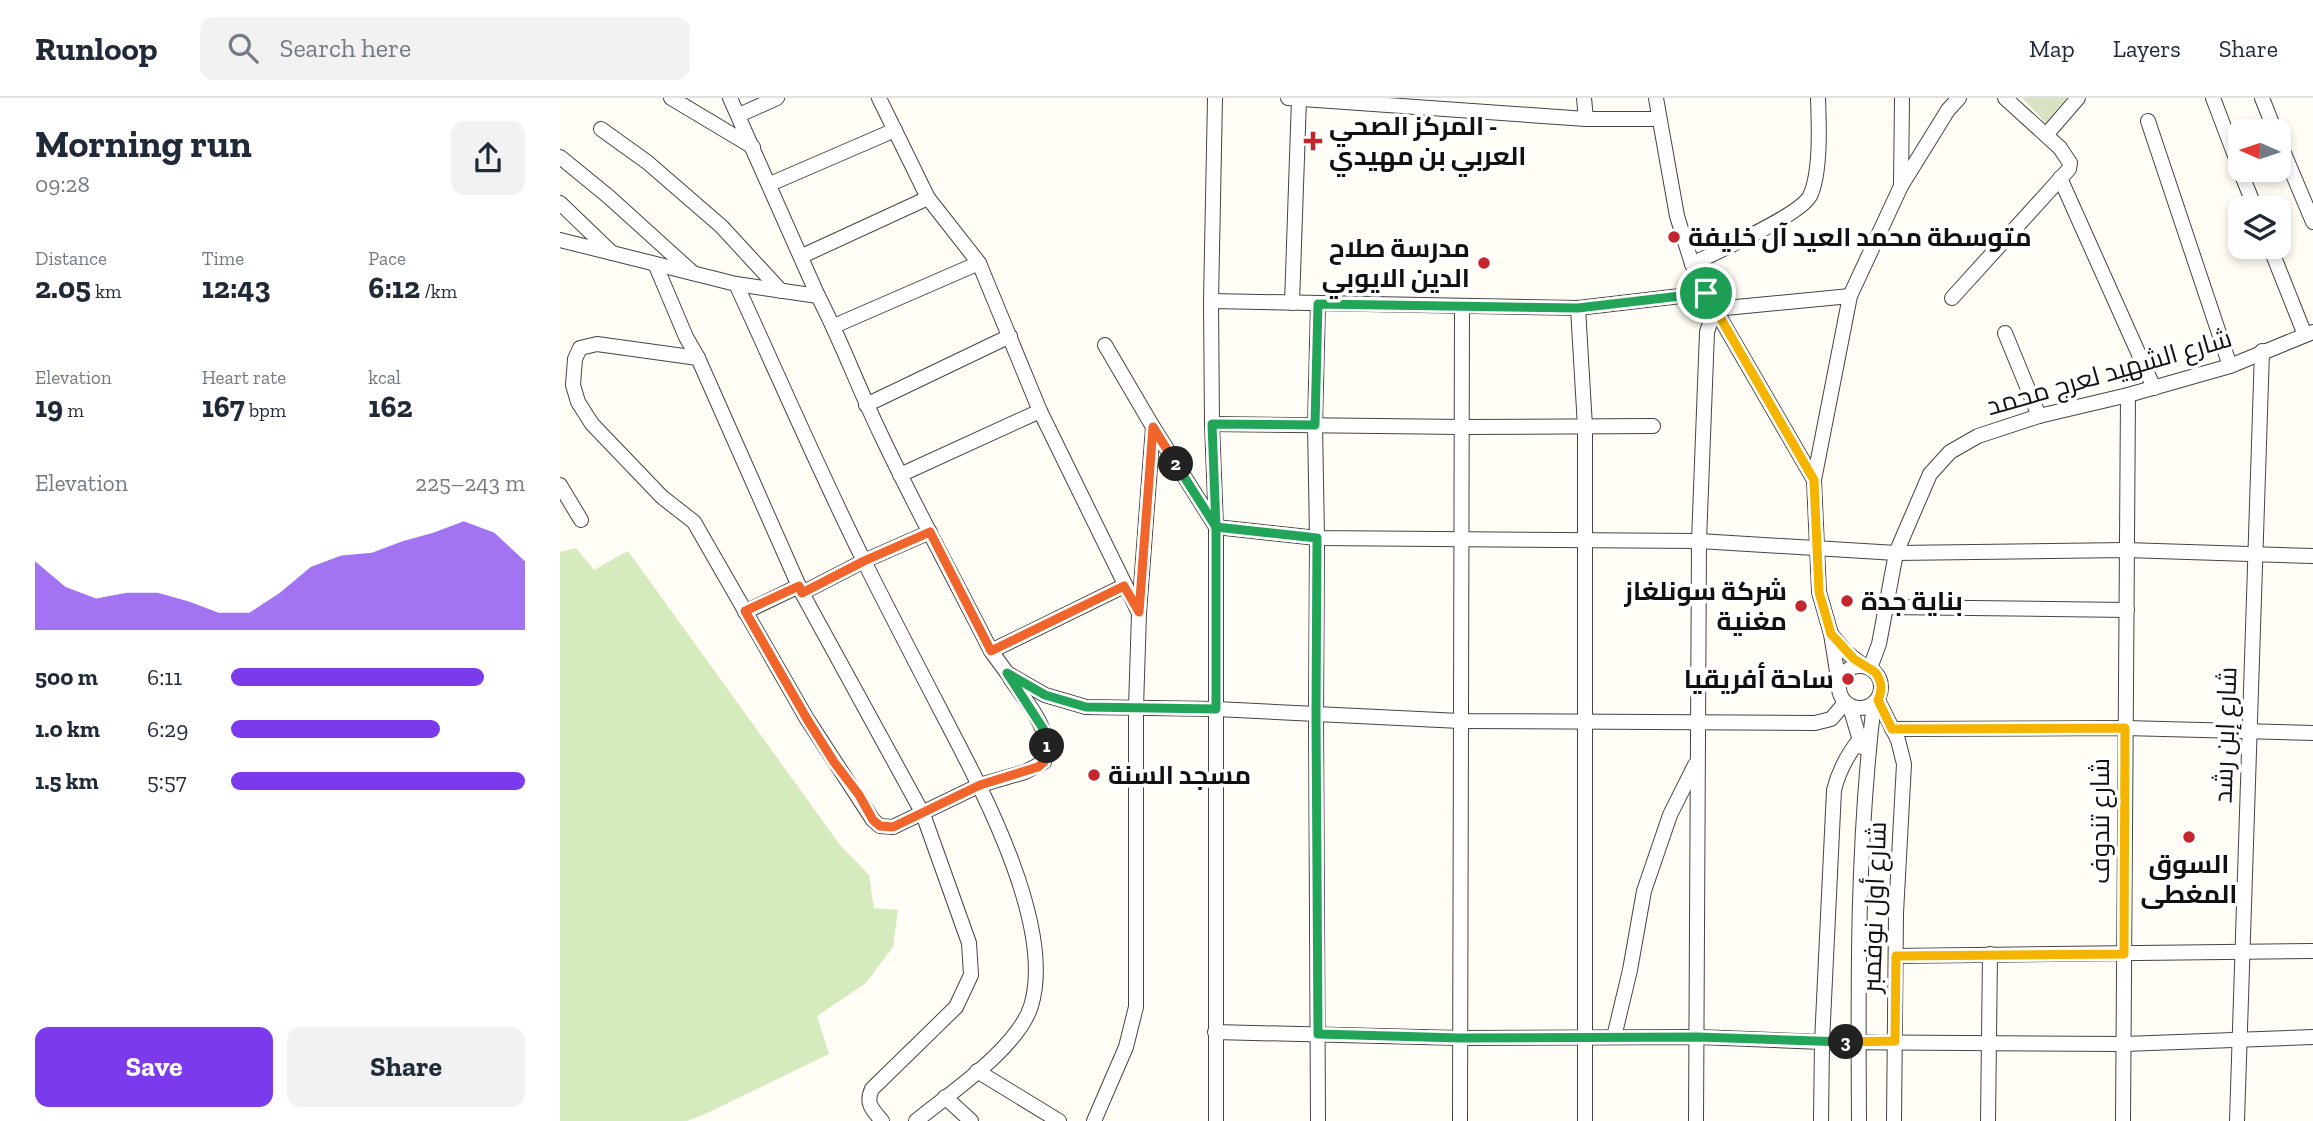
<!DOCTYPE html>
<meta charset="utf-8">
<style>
:root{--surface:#fff;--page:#f2f2f3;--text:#1f2937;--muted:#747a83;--line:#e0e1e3;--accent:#7c3aed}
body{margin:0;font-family:"Zilla Slab",Cairo,serif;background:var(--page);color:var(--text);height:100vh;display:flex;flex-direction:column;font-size:26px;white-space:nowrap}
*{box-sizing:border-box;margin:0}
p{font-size:23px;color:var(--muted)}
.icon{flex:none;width:38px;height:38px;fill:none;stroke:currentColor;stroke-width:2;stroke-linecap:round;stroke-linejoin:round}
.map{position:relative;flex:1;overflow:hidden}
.details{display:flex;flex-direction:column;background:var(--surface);width:560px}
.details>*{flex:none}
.needle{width:46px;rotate:273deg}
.controls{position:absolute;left:1668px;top:21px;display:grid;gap:14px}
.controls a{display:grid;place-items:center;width:63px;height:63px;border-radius:14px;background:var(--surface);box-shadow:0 4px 10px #0003;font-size:35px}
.pin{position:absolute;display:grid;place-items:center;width:60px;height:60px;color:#fff;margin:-30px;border:4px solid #fff;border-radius:50%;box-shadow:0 2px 7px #0007}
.km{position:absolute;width:35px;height:35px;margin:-18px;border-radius:50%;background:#222;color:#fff;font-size:19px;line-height:35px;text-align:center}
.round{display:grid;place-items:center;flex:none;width:74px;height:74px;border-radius:14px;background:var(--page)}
.head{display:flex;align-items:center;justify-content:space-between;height:119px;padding:0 35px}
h1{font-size:38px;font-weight:700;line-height:52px}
.metrics{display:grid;grid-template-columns:repeat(3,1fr);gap:10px;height:119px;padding:7px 35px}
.metrics div{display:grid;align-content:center}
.metrics b{font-size:30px;font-weight:700}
.metrics small{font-size:19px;font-weight:400}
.metrics p{font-size:19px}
.chart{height:196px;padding:14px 35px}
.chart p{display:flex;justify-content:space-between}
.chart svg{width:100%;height:126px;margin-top:7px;fill:var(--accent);opacity:.7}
.cta{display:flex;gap:14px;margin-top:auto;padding:14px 35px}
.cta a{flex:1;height:80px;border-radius:14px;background:var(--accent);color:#fff;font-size:28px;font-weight:700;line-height:80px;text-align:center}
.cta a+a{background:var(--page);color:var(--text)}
ul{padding:0 35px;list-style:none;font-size:23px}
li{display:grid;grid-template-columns:112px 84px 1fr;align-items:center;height:52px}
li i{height:18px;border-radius:9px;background:var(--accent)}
header{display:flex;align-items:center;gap:42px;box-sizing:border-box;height:98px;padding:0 35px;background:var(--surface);border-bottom:2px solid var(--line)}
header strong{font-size:33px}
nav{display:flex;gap:38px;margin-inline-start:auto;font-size:24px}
.search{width:490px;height:63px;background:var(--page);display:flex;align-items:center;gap:18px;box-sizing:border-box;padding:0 24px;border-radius:14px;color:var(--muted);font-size:26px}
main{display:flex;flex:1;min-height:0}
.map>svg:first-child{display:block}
.green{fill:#d5ebbd}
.cemetery{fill:#d9e3c4}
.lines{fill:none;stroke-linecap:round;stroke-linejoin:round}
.minor-casing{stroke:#444;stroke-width:16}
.minor{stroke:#fff;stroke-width:14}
.split-1-casing{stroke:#fff;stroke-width:14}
.split-2-casing{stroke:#fff;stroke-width:14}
.split-3-casing{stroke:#fff;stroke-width:14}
.split-4-casing{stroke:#fff;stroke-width:14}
.split-1{stroke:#22a559;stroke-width:9}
.split-2{stroke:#f0652b;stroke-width:9}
.split-3{stroke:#22a559;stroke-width:9}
.split-4{stroke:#f5b400;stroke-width:9}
.poi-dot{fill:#c4262e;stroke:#fff;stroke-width:2.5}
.labels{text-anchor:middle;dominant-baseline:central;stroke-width:7;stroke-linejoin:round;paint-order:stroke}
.poi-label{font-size:26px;font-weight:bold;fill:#111;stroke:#fff;text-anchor:start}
.street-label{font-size:26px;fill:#111;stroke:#fff}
</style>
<header>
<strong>Runloop</strong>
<div class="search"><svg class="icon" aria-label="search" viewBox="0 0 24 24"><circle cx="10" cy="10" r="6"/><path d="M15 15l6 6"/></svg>Search here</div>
<nav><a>Map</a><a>Layers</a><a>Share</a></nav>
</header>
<main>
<section class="details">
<div class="head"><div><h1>Morning run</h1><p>09:28</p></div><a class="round"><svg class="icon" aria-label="share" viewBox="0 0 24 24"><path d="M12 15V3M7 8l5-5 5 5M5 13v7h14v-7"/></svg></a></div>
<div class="metrics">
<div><p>Distance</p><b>2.05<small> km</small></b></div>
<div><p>Time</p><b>12:43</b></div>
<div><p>Pace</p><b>6:12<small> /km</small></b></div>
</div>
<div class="metrics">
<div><p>Elevation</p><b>19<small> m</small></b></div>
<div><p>Heart rate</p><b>167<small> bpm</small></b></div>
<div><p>kcal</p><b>162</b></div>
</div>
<div class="chart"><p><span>Elevation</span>225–243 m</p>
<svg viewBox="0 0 160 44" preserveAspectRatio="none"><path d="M0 44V20L10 29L20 33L30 31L40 31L50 34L60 38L70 38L80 31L90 22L100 18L110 17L120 13L130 10L140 6L150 10L160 20V44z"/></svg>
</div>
<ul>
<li><b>500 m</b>6:11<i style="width:86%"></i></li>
<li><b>1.0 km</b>6:29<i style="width:71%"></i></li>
<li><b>1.5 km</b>5:57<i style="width:100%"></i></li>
</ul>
<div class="cta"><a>Save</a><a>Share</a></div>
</section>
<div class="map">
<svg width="1753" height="1023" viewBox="0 0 1753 1023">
<rect width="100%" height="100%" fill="#fffdf5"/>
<polygon class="green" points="16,450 34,472 68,453 280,747 309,777 314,810 338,812 333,849 306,885 257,918 269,956 141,1018 127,1023 0,1023 0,454"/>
<polygon class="cemetery" points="1462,0 1507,0 1486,25"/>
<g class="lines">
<defs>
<g id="minor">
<polyline points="111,0 193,49"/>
<path d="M170,0l88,198c24,46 41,94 64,141 34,72 73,143 109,214l16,22 38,22 41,12 130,2 244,12 355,2 16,-4 14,-16"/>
<polyline points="319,0 368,100 419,165 480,313 578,513"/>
<polyline points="655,0 651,203 652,326 656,429 656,1023"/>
<polyline points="728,0 1026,21 1098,21"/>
<polyline points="1024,0 1026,21"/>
<polyline points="1096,0 1117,118 1132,166 1155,211 1254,382"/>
<polyline points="1653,0 1680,71"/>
<polyline points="1702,0 1715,33"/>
<polyline points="179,17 217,0"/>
<polyline points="1588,23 1670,268"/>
<polyline points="41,31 87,64 161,128 221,193"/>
<polyline points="1486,37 1518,0"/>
<polyline points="1718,41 1753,124"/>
<polyline points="0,59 49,99 133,175"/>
<polyline points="1680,72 1695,110"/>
<polyline points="1500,80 1594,290"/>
<polyline points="210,86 335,32"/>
<polyline points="1341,88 1342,0"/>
<polyline points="0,105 52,155"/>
<polyline points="0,142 176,186 258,198"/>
<polyline points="1710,149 1745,237"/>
<polyline points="242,158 368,100"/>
<path d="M1132,166c24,-12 107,-48 118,-68 11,-23 9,-72 8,-98"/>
<path d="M96,168l30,71 12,21 104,235 121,221 46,129 2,32 -15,32 -84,82c-7,15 1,21 10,32"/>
<path d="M176,186c43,93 83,187 129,279 25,50 51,100 77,150 37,71 114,212 89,293 -13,42 -81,87 -115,115"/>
<polyline points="1392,200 1509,71 1510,65 1500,50 1445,0"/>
<polyline points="651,203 1018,210 1146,195"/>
<polyline points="732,205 739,1"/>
<polyline points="758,206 755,327 757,440 756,617 758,1023"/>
<polyline points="1018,210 1025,329 1025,1023"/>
<polyline points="274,228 419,165"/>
<polyline points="1445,235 1479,318"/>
<polyline points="545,247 593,329 656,429 757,440 1139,443 1336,455 1566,452 1753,458"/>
<path d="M138,260l-101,-14 -17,4 -5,11 -2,26 5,17 14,22 70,73 32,25 113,197 66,101 7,6 13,1 87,-42 45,-13 19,-10c10,-31 -17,-59 -34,-84"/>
<polyline points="306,307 450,238"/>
<polyline points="652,326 903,329 1093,328"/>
<polyline points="340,377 480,313"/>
<polyline points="0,387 21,422"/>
<polyline points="242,495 304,463 370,434"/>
<polyline points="1327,509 1567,512"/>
<polyline points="185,514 239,488"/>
<polyline points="1272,537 1286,554 1304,568"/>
<polyline points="431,553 564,488"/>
<circle cx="1300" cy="589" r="21"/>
<polyline points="1310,570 1319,546 1336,455 1370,376 1390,354 1418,338 1479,318 1568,297 1670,268 1753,234"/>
<polyline points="1279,586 1271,536 1259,494 1254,382 1290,198 1341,88 1388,12 1399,0"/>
<polyline points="1318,602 1338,642 1344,666 1336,815 1334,1023"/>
<polyline points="1290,609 1302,649"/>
<polyline points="1332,631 1565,630 1753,635"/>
<polyline points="1336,858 1753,853"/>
<polyline points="655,934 900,940 1138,939 1262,944 1564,946 1753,939"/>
<polyline points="1054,939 1070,872 1084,793 1110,717 1135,667"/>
<polyline points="417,973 499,1023"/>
<polyline points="385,999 411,1023"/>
<polyline points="534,1023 566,949 576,909 576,610 579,515 593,329"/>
<polyline points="900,1023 902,208"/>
<polyline points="1136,1023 1139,443 1147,234 1155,211 1290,198"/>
<path d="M1261,1023l1,-79 12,-252c5,-20 13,-35 26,-51"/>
<path d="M1299,1023c-1,-139 -2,-279 15,-418"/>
<polyline points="1428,1023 1430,856"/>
<polyline points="1563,1023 1568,297"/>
<polyline points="1677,1023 1702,253"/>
</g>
</defs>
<use href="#minor" class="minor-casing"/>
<use href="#minor" class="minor"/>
</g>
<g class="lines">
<defs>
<polyline id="split-1" points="487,648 484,632 447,575 485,597 526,609 656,611 656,429 652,326 755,327 758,206 1018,210 1146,195"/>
<polyline id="split-2" points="487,648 484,664 478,669 420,687 333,729 320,728 313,722 299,697 274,664 247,621 185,513 239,488 242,495 304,463 370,434 431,553 564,488 579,514 593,329 616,366"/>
<polyline id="split-3" points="616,366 656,429 757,440 756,617 758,936 900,940 1138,939 1286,944"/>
<path id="split-4" d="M1146,195l108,187 5,112 12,42 23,25 21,13c7,9 8,17 3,28l14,29 233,-1 -1,226 -228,2 -1,85 -49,1"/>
</defs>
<use href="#split-1" class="split-1-casing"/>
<use href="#split-2" class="split-2-casing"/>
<use href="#split-3" class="split-3-casing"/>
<use href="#split-4" class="split-4-casing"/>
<use href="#split-1" class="split-1"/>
<use href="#split-2" class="split-2"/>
<use href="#split-3" class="split-3"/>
<use href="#split-4" class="split-4"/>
</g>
<g class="poi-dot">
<path d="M749.5 32.5h7v7h7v7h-7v7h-7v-7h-7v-7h7z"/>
<circle cx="1114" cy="139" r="7"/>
<circle cx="924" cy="165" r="7"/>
<circle cx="1287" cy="503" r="7"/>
<circle cx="1241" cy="508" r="7"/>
<circle cx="1288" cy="581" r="7"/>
<circle cx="534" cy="677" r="7"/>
<circle cx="1629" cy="739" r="7"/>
</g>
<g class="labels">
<g class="poi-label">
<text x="769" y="28">المركز الصحي -<tspan x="769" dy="30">العربي بن مهيدي</tspan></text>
<text x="1128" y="139">متوسطة محمد العيد آل خليفة</text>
<text x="910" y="150" text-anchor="end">مدرسة صلاح<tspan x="910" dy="30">الدين الايوبي</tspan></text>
<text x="1227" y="493" text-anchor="end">شركة سونلغاز<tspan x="1227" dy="30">مغنية</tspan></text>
<text x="1301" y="503">بناية جدة</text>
<text x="1274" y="581" text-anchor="end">ساحة أفريقيا</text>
<text x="548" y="677">مسجد السنة</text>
<text x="1629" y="766" text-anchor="middle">السوق<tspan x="1629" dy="30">المغطى</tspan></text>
</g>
<g class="street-label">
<text transform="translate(1549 274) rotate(-16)">شارع الشهيد لعرج محمد</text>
<text transform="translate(1665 637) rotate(-88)">شارع إبن رشد</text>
<text transform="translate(1540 723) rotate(-90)">شارع تندوف</text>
<text transform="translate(1314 809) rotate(-88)">شارع أول نوفمبر</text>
</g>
</g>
</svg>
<div class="controls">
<a><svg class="needle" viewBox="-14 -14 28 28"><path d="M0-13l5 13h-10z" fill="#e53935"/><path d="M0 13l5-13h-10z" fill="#747a83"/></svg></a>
<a><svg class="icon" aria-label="layers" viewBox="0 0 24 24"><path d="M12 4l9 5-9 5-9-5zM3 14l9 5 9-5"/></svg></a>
</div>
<div class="pin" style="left:1146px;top:195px;background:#1e9e55"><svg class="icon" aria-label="arrive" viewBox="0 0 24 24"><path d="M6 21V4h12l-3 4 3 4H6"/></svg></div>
<b class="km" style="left:487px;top:648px">1</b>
<b class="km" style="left:616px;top:366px">2</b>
<b class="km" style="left:1286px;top:944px">3</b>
</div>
</main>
